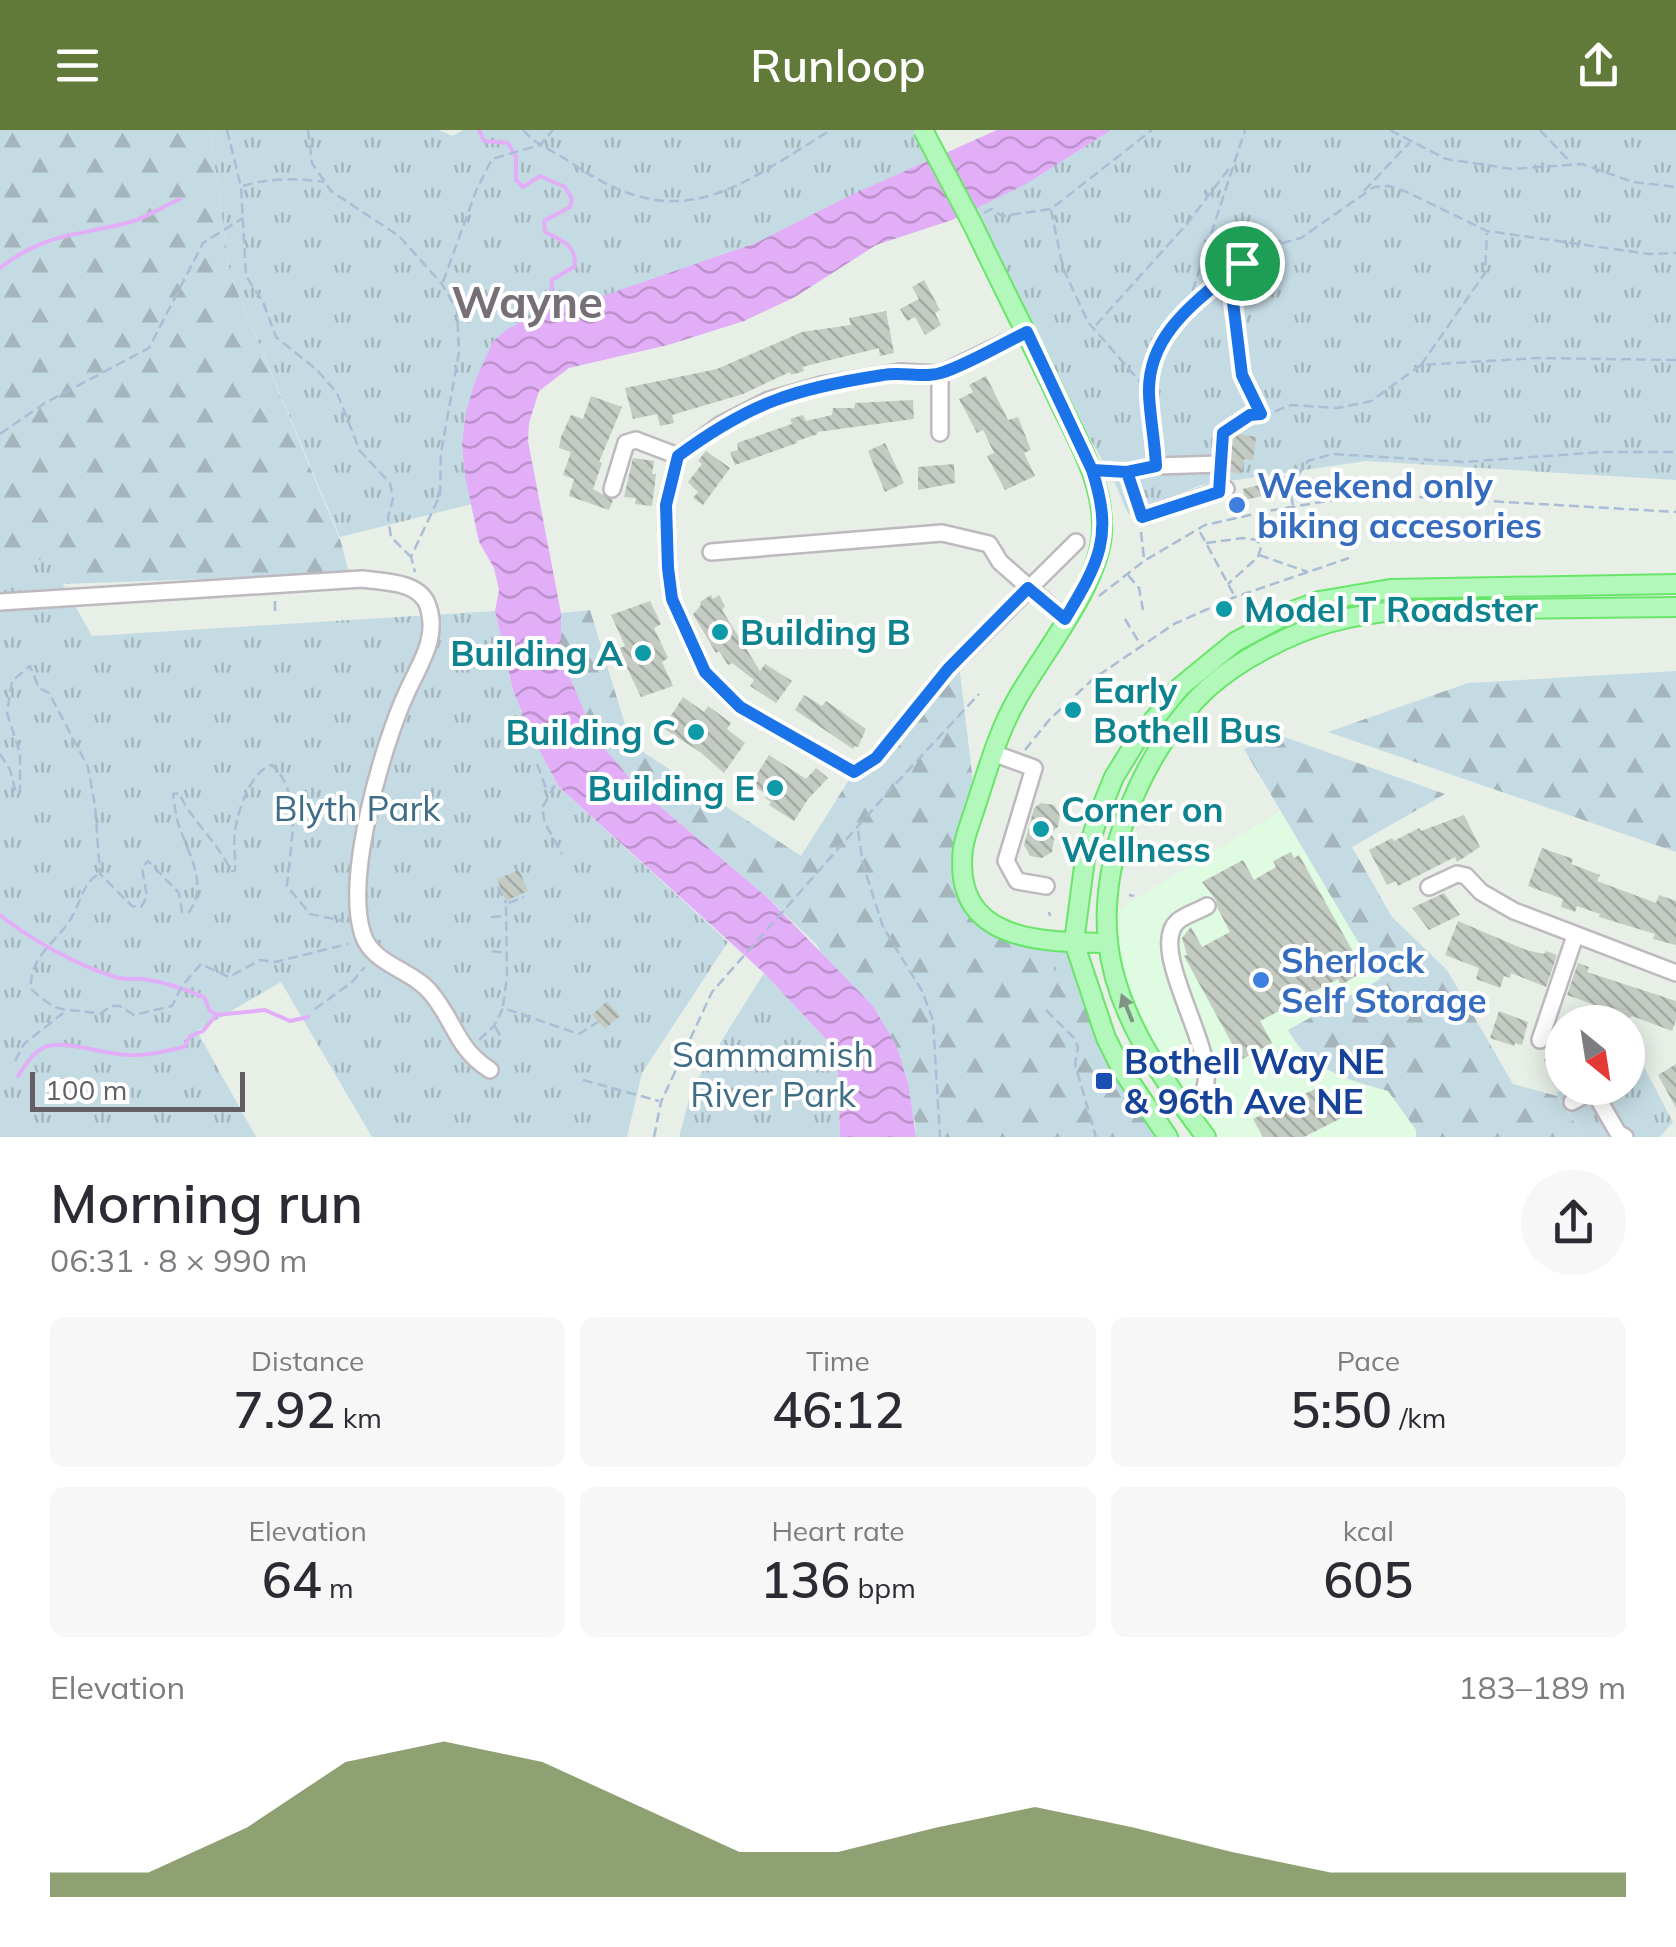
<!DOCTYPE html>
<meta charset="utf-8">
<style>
:root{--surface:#fff;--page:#f7f7f7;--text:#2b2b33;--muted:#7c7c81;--accent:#617a39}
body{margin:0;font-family:Mulish,sans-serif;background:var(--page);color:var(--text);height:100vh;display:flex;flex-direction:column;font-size:38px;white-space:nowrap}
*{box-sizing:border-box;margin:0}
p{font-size:32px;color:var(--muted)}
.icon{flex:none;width:55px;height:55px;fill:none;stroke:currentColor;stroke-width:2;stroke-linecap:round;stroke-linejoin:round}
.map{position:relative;height:1007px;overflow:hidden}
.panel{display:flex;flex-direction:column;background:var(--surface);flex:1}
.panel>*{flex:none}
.needle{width:65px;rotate:150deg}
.controls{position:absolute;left:1545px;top:875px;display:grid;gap:20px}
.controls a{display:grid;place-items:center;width:100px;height:100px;border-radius:50%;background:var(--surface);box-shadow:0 5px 25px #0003;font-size:50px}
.scale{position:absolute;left:30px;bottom:25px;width:215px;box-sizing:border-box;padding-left:10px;border:5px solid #645e65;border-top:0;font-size:28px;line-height:35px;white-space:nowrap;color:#645e65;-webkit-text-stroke:8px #fff;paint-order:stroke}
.pin{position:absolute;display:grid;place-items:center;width:85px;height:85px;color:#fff;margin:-42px;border:5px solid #fff;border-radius:50%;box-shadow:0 2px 10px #0007}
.round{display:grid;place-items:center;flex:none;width:105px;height:105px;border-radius:52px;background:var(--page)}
.summary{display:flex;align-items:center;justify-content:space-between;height:170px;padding:0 50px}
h1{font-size:55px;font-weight:600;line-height:75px}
.figures{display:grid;grid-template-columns:repeat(3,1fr);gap:15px;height:170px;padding:10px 50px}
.figures div{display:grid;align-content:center;border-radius:15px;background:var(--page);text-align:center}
.figures b{font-size:50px;font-weight:600}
.figures small{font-size:28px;font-weight:400}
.figures p{font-size:28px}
.chart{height:280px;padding:20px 50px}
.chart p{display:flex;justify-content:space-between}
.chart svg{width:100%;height:180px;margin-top:10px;fill:var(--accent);opacity:.7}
header{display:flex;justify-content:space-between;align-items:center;height:130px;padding:0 50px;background:var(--accent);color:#fff;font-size:45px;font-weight:600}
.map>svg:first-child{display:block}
.commercial{fill:#dffbe1}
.forest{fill:url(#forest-firs)}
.park{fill:url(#park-tufts)}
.water{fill:url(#water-waves)}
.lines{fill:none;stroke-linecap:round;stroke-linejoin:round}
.stream{stroke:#e3aef8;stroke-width:4}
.building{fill:url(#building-back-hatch)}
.minor-casing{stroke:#beb9bf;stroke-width:20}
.major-casing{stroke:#69e66a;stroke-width:22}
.path{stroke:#aabdd5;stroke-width:2.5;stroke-dasharray:10 5;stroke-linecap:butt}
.minor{stroke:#fff;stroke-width:15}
.major{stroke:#b2f8bb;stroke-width:18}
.major-bridge-casing{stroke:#69e66a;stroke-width:22;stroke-linecap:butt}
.major-bridge{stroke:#b2f8bb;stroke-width:18}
.oneway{fill:#7f9483}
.route-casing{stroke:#fff;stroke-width:20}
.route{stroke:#1a73e8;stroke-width:12}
.shop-dot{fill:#3f7fe0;stroke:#fff;stroke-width:4}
.culture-dot{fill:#0f9aa8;stroke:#fff;stroke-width:4}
.transit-dot{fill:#1a4fb4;stroke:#fff;stroke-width:4}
.labels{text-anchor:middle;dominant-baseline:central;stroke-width:8;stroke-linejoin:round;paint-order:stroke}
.shop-label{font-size:35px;font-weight:bold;fill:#366cbe;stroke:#fff;text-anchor:start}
.culture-label{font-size:35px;font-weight:bold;fill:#0d838f;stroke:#fff;text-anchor:start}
.park-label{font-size:35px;fill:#3e6d85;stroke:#fff}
.transit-label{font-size:35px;font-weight:bold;fill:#164399;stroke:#fff;text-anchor:start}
.district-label{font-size:45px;font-weight:bold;fill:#766f77;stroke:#fff}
</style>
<header><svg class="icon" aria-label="menu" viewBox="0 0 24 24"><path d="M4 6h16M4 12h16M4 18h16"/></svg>Runloop<svg class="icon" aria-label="share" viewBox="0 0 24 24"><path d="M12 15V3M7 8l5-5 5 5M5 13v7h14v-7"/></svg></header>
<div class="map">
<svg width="1676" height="1007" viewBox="0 0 1676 1007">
<defs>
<pattern id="forest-firs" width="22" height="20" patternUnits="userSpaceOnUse" patternTransform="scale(2.5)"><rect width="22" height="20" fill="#c5dbe4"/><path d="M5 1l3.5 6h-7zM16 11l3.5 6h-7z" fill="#a4b5bc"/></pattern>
<pattern id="park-tufts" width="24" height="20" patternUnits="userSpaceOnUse" patternTransform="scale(2.5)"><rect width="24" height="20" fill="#c5dbe4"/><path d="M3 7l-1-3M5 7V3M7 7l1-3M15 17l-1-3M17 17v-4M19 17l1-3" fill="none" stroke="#a4b5bc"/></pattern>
<pattern id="water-waves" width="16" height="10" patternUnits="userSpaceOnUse" patternTransform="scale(2.5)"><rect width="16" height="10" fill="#e3aef8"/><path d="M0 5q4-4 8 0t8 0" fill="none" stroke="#bc91cc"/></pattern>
<pattern id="building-back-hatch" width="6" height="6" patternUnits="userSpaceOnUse" patternTransform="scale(2.5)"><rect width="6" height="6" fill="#c3cbc3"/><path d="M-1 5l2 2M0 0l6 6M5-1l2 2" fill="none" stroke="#a2a8a2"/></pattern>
</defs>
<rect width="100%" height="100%" fill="#e7efe7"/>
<polygon class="commercial" points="1282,680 1380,849 1288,901 1300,921 1344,949 1388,961 1416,1000 1416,1007 1206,1007 1122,865 1108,786"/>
<g class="forest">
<polygon points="0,0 210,0 230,144 341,412 349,444 62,454 47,427 0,450"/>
<polygon points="590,480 631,614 801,726 854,642 959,534 976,677 962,751 993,794 1074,812 1106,908 1168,1007 916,1007 915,991 817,815 767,767 637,657 595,608 561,526 561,483"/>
<polygon points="1676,541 1676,722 1328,602 1468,553"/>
<path d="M1276,604l169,60 -93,53 40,70 55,53 66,114 44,12 27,41h-168v-7l-28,-39c-43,-12 -77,-21 -100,-61l92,-51 -136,-230z"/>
</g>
<g class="park">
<polygon points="210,0 439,0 452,6 463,0 921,0 946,55 585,214 502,271 472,374 340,407 230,144"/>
<polygon points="1042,0 1676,0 1676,350 1366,331 1201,355 1128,384 1115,353 948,58"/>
<polygon points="47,426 92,506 495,481 513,560 530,603 559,657 728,812 642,943 627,1007 372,1007 281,852 197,901 256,1007 0,1007 0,450"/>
<polygon points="764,843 837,921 840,1007 679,1007 692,958"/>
<polygon points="1635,920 1673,992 1660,1007 1584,1007 1556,963 1566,958 1628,958 1628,924"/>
</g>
<polygon class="water" points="997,0 1111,0 1026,54 952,90 876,115 795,167 744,191 668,215 569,238 539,261 529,293 528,311 561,483 561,526 595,607 637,657 767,767 873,876 896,915 908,953 916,1007 840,1007 837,921 764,843 559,657 530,603 513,560 495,481 499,460 494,438 479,412 465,346 462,314 466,282 474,254 493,211 509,198 543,181 588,171 756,113 849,66"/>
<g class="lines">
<g class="stream">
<path d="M479,0l5,11 24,2 8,14v23l7,7 17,-11 25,11 7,12 -2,8 -26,14 1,11c17,9 31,12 30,34l-23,14 -1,13 9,16"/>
<path d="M0,138c46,-36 78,-32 131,-46 16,-5 33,-16 49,-23"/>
<path d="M0,785c29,24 82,53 119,63 8,2 16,0 24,1 21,3 42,10 61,18l6,14 6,3"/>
<path d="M18,946c8,-12 14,-23 27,-29 20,-8 60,8 85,8 18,1 36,-4 54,-8l6,-11 13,-5 13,-16 49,-5 25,11 18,-4"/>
</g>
</g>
<g class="building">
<polygon points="924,150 940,180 935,183 941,195 925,205 915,187 907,191 900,179 919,169 912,157"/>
<polygon points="886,181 894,223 880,226 879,218 802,237 804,241 791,245 790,242 743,264 672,285 674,293 660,296 657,284 633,289 625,258 717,239 802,202 851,195 849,188"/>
<polygon points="986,246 1008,290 1018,287 1031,320 1024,323 1035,346 1005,360 987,326 994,323 983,300 977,303 959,269 973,262 969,255"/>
<polygon points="591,266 622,277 599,332 602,333 593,359 613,370 609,380 569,366 574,349 563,345 571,322 559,318 561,307 571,285 583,289"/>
<polygon points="913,270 914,289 817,302 818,304 797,311 797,313 735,335 730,322 738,320 737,313 792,294 790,289 803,285 806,291 832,285 833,278 854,278 855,273"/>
<polygon points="1228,302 1256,307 1253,330 1244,329 1241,344 1229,342 1231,326 1225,324"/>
<polygon points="885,313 904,353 885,362 868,321"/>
<polygon points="706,321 730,338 703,375 693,368 698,362 688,352 702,334 698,331"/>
<polygon points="633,328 654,331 652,344 656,344 652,376 635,374 636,368 624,367"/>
<polygon points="954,334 955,353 918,360 918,337"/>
<polygon points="1272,352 1274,363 1245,370 1243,359"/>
<polygon points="711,465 713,469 719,465 725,476 722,480 760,541 765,534 792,551 776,573 750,556 754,550 732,533 728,535 719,521 716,523 693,484 701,475 700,472"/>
<polygon points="650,471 661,494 654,498 668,528 662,532 673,556 641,567 618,519 625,516 611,485"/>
<polygon points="804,565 822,576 826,571 866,599 858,617 855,616 853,619 795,580"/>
<polygon points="683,567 704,582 708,576 731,593 727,599 745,613 724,643 700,622 663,598"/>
<polygon points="769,625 806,649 816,638 828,648 808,669 794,691 769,675 771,672 765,668 767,665 751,654"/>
<polygon points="1041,673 1054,675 1060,685 1058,697 1050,703 1054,709 1052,722 1042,728 1030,726 1024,715 1034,678"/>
<polygon points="1464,685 1480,717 1457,732 1455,727 1398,756 1396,751 1387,755 1369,720 1392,708 1394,711 1419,698 1421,701"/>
<polygon points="1542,718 1573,729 1571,734 1600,745 1597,751 1656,773 1659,765 1676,771 1676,815 1653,809 1655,804 1599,787 1600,784 1577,776 1575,782 1561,777 1563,769 1528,756"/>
<polygon points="1291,722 1294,728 1299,725 1361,836 1355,840 1358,845 1341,855 1338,849 1309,864 1312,870 1284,886 1281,880 1260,891 1272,913 1241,930 1184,826 1187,825 1182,808 1191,797 1202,817 1230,802 1218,779 1216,770 1202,752 1243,730 1254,750 1276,737 1273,731"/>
<polygon points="519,740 528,761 506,771 497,749"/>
<polygon points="1444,763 1460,785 1429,800 1412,778"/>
<polygon points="1458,791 1526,820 1544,824 1546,821 1557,825 1546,857 1511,843 1510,848 1504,846 1500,858 1476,849 1479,838 1445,825"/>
<polygon points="1578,833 1589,837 1587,842 1676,871 1676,890 1672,901 1632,886 1625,892 1598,892 1603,878 1567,865"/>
<polygon points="607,871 620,886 605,899 592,885"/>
<polygon points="1499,881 1528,892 1522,915 1515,913 1514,916 1490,908"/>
<polygon points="1561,896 1562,897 1562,937 1544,931 1549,917 1553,918"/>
<polygon points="1676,934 1676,978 1658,945"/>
<polygon points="1319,957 1326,971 1356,957 1365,976 1304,1007 1263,1007 1253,989"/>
</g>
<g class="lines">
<defs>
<g id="minor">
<polyline points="1027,202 940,244 899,242 821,255 769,270 720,295 678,326 666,375 668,438 672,469 705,542 740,577 854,642 876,628 948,539 1076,412"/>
<polyline points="940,244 940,303"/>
<polyline points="1092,340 1127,342 1142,387 1226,359"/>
<polyline points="1127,342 1156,336 1220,334"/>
<polyline points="612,359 626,313 636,310 678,326"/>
<polyline points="711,422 942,403 989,414 1000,432 1065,489"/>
<path d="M0,472l362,-23c21,3 58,2 66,27 11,32 -9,59 -21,86 -25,54 -63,187 -44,243 10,30 50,35 68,58 25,30 24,54 59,77"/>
<polyline points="993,623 1034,638 1006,731 1017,751 1046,756"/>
<polyline points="1429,757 1457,744 1466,746 1481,762 1514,781 1676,843"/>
<polyline points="1540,910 1575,806"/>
<polyline points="1628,941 1631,940"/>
<polyline points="1593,960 1618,1003 1625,1007"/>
<polyline points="1572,972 1598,958"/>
<path d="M1185,980c8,-6 18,-13 20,-23 12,-39 -59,-138 -27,-166 7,-6 20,-10 29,-15"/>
</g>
<g id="major">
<path d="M974,97c27,57 56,113 83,170 21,44 47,86 45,135 -2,51 -59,121 -85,167 -19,33 -29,70 -41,106 -4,14 -11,29 -13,44 -11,93 78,93 144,94"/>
<polyline points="1168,1007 1122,940 1106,908 1074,812 1085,729 1099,684 1114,647 1135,613 1180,557 1235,512 1295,480 1319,471 1390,459 1676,454"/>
<path d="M1206,1007c-43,-57 -90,-121 -98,-195 -10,-86 37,-196 100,-254 31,-28 79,-53 120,-65 57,-16 107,-14 165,-14 61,-1 122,-1 183,-2"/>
</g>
</defs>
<use href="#minor" class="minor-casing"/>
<use href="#major" class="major-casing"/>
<g class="path">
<polyline points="227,0 241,57 246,146 263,172 276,207 317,240 337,263 360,321 390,353 393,369 388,387 391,407 410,426"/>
<polyline points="308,0 312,33 331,61 399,106 442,154 457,180 459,222 441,323 440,365 411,427 415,442"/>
<path d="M523,0c14,16 33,22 50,34 109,74 162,24 258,-34"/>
<polyline points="1390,0 1446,29 1512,39 1582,34 1633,52 1676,57"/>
<polyline points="1540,0 1571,33"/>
<path d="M243,56c25,-8 55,-8 81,-4"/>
<polyline points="1364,61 1410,12"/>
<polyline points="1051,80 1063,138 1088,192 1149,262"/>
<polyline points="984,83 991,79 1002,86 1051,79 1152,0"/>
<path d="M1242,135c-13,56 -6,98 19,149"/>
<polyline points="443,152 476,61 492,29 540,15 553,0"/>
<polyline points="1188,175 1245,0"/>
<polyline points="1096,195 1186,95 1231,36"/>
<polyline points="1421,235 1485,143 1487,103"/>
<polyline points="0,304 45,273 149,218 203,113 243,88"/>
<polyline points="1221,320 1223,303 1250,285 1268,284 1291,275 1338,278 1371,271 1421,235 1537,228 1676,230"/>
<polyline points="1155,321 1149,263 1152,237 1173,194 1187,177 1260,119 1301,108 1374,57 1389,56 1407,62 1487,101 1649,124 1676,123"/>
<polyline points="1293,375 1289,356 1283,348 1296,348 1308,331 1332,324 1464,332 1602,322 1676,322"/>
<polyline points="1141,402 1144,429"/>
<polyline points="1200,402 1234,465"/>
<polyline points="1206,413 1243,408 1257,410 1261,417 1258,427 1228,454"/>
<polyline points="1259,425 1308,442"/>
<polyline points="1128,445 1139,458 1143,480"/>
<polyline points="1099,466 1144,431 1205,395 1268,381 1369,364 1676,382"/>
<polyline points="275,471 275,486"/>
<polyline points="1125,489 1140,514"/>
<polyline points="1025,620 1050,589 1093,549 1174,494 1235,467 1349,428"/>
<path d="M0,624l10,16 6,23h4v-40l-13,-40 5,-32 18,-15 9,22 10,5 39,74 7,39 5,68 32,32 9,1 6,-10 -5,-29 6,-7 31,32 3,19h7c20,-26 -1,-60 -10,-86 -4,-10 -4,-21 -6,-32l6,-1c13,29 39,49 52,78h4c1,-13 -2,-27 0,-40 3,-21 16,-61 37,-66 32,30 18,81 15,121l23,28 34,7"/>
<polyline points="537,634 547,661"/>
<polyline points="555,655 542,678 545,693 562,724"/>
<polyline points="858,701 863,734 883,797 922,861 933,890 940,1007"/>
<path d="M97,745c-14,9 -16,26 -24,40 -13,25 -45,41 -42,74 31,29 33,17 69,25l11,-8h9l14,9 38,-9 10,-20 19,-22 28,13 31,-17 15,2 73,-18"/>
<polyline points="498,757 506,773"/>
<polyline points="1129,765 1134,766"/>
<polyline points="1049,782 1050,786"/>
<polyline points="491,787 505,786"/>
<polyline points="492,821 505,823"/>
<polyline points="1055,837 1055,841"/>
<polyline points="503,876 507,847 506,774 524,767"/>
<polyline points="315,879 352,852 365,837"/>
<polyline points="1046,880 1074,908 1078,917 1075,934 1096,1007"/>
<polyline points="495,897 500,905"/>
<polyline points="479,910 494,896 503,878 579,904 598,892"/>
<polyline points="15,931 24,914 63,883"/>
<polyline points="583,950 659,971"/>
<polyline points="654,1007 661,972 712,862 889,661 979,564"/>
</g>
<use href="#minor" class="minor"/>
<use href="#major" class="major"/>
<defs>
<polyline id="major-bridge" points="923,0 974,97"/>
</defs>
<use href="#major-bridge" class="major-bridge-casing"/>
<use href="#major-bridge" class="major-bridge"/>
</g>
<defs><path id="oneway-solid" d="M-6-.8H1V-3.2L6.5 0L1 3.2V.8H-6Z" transform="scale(2.5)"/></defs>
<use class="oneway" href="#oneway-solid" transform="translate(1127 878) rotate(-112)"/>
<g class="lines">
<defs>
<path id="route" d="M1242,133c-42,36 -95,69 -93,131 1,24 6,48 7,72l-29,6 -35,-2 -65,-138c-27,13 -55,30 -83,40 -18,7 -42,-1 -61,3 -89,14 -132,27 -205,81l-12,49 2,63 4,31 33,73 35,35 114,65 22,-14 72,-89 80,-81 37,31c34,-57 49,-82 27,-149l35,2 15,45 77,-25 4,-59 27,-18 11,-1 -19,-39 -9,-73 9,-39"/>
</defs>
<use href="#route" class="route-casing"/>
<use href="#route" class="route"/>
</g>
<g class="shop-dot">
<circle cx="1237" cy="375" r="10"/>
<circle cx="1261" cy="850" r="10"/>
</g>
<g class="culture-dot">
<circle cx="1224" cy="479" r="10"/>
<circle cx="720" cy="502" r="10"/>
<circle cx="643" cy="523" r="10"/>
<circle cx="1073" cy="580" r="10"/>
<circle cx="696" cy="602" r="10"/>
<circle cx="775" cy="658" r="10"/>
<circle cx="1041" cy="699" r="10"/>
</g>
<rect class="transit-dot" x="1094" y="941" width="20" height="20" rx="5"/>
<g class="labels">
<g class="shop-label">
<text x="1257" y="355">Weekend only<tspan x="1257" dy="40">biking accesories</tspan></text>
<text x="1281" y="830">Sherlock<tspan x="1281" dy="40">Self Storage</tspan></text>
</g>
<g class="culture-label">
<text x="1244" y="479">Model T Roadster</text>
<text x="740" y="502">Building B</text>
<text x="623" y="523" text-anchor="end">Building A</text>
<text x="1093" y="560">Early<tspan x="1093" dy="40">Bothell Bus</tspan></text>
<text x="676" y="602" text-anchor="end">Building C</text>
<text x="755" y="658" text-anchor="end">Building E</text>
<text x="1061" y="679">Corner on<tspan x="1061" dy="40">Wellness</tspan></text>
</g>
<g class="park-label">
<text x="357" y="678">Blyth Park</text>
<text x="773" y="924">Sammamish<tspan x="773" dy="40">River Park</tspan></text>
</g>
<g class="transit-label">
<text x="1124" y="931">Bothell Way NE<tspan x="1124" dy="40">&amp; 96th Ave NE</tspan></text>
</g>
<g class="district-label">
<text x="527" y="171">Wayne</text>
</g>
</g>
</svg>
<div class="controls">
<a><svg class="needle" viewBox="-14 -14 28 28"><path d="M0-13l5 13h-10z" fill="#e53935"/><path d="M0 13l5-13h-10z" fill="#7c7c81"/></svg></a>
</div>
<div class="scale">100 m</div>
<div class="pin" style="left:1242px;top:133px;background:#1e9e55"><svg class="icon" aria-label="arrive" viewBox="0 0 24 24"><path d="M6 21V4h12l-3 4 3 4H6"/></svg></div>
</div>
<section class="panel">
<div class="summary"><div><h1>Morning run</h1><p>06:31 · 8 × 990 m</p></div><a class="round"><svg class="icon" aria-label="share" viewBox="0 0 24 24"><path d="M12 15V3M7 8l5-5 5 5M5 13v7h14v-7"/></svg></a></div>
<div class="figures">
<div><p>Distance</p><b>7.92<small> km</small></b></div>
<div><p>Time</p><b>46:12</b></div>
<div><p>Pace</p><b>5:50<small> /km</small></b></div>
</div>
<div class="figures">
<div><p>Elevation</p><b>64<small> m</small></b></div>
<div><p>Heart rate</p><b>136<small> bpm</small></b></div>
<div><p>kcal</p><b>605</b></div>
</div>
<div class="chart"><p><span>Elevation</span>183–189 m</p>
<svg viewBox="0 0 160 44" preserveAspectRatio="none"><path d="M0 44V38L10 38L20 27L30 11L40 6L50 11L60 22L70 33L80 33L90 27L100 22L110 27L120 33L130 38L140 38L150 38L160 38V44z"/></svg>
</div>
</section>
